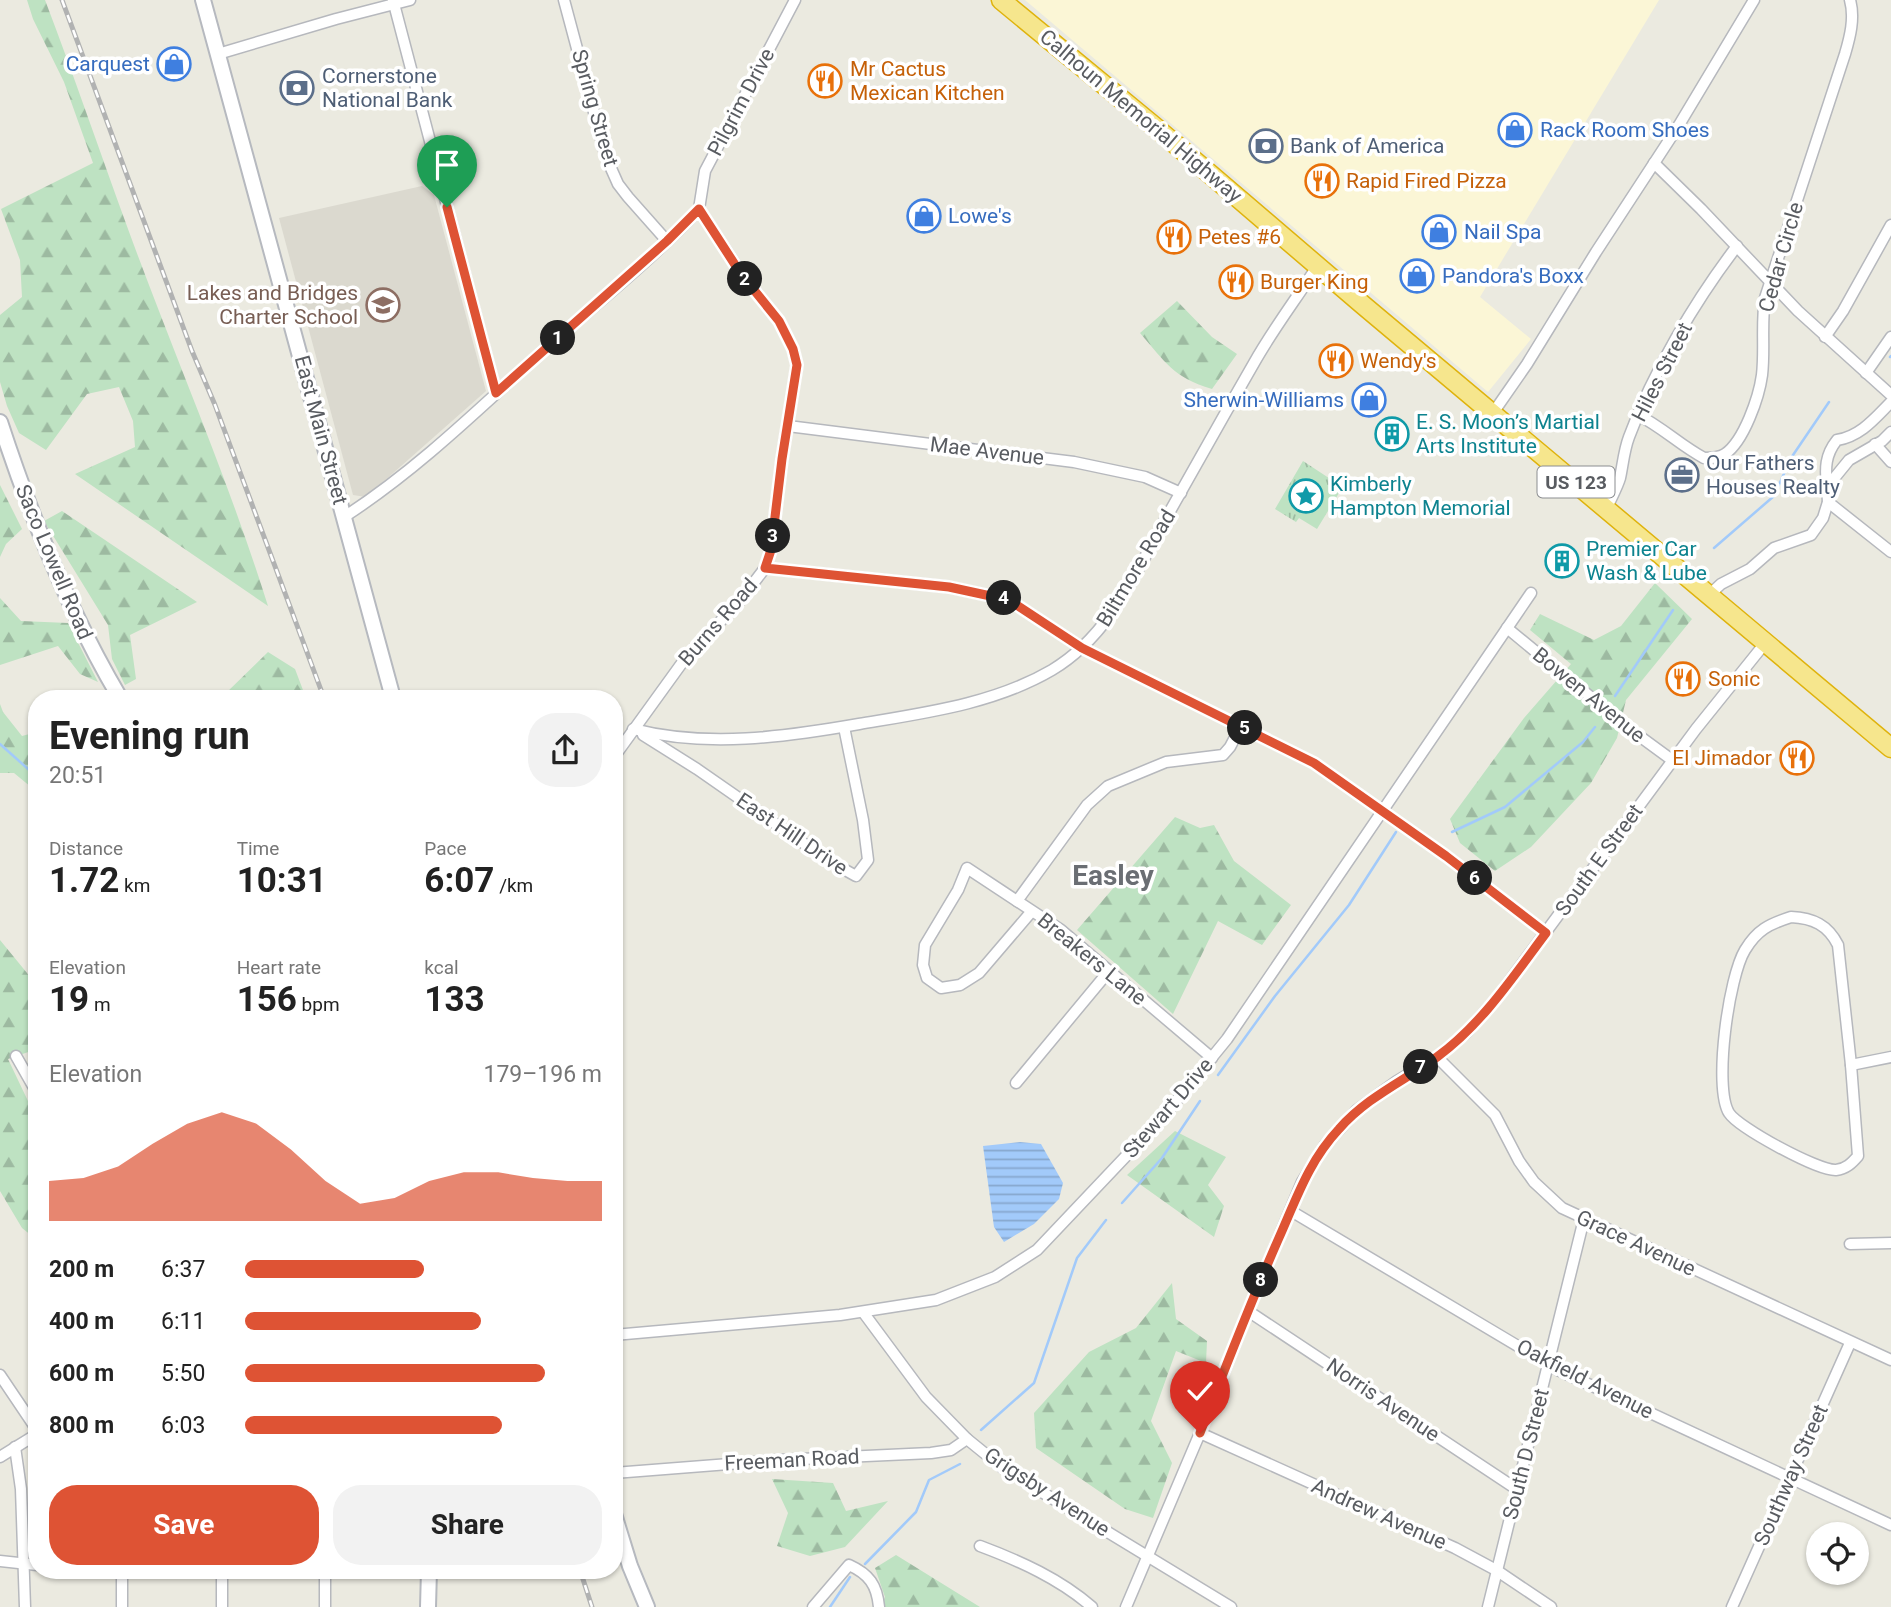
<!DOCTYPE html>
<meta charset="utf-8">
<style>
:root{--surface:#fff;--page:#f2f2f2;--text:#222;--muted:#767676;--accent:#de5334}
body{margin:0;font-family:Roboto,sans-serif;background:var(--page);color:var(--text);height:100vh;display:flex;flex-direction:column;font-size:26px;white-space:nowrap}
*{box-sizing:border-box;margin:0}
p{font-size:23px;color:var(--muted)}
.icon{flex:none;width:38px;height:38px;fill:none;stroke:currentColor;stroke-width:2;stroke-linecap:round;stroke-linejoin:round}
.map{position:relative;flex:1;overflow:hidden}
.drawer{position:absolute;left:28px;top:690px;width:595px;height:889px;display:flex;flex-direction:column;background:var(--surface);border-radius:28px;box-shadow:0 2px 5px #0004}
.drawer>*{flex:none}
.controls{position:absolute;left:1806px;top:1522px;display:grid;gap:14px}
.controls a{display:grid;place-items:center;width:63px;height:63px;border-radius:50%;background:var(--surface);box-shadow:0 2px 5px #0004;font-size:35px}
.pin{position:absolute;display:grid;place-items:center;width:60px;height:60px;color:#fff;margin:-72px -30px;border-radius:50% 50% 50% 0;rotate:-45deg;box-shadow:0 0 7px #0007}
.pin .icon{rotate:45deg}
.km{position:absolute;width:35px;height:35px;margin:-18px;border-radius:50%;background:#222;color:#fff;font-size:19px;line-height:35px;text-align:center}
.round{display:grid;place-items:center;flex:none;width:74px;height:74px;border-radius:28px;background:var(--page)}
.headline{display:flex;align-items:center;justify-content:space-between;height:119px;padding:0 21px}
h1{font-size:38px;font-weight:700;line-height:52px}
.stats{display:grid;grid-template-columns:repeat(3,1fr);gap:10px;height:119px;padding:7px 21px}
.stats div{display:grid;align-content:center}
.stats b{font-size:35px;font-weight:700}
.stats small{font-size:19px;font-weight:400}
.stats p{font-size:19px}
.chart{height:196px;padding:14px 21px}
.chart p{display:flex;justify-content:space-between}
.chart svg{width:100%;height:126px;margin-top:7px;fill:var(--accent);opacity:.7}
.button{display:flex;gap:14px;margin-top:auto;padding:14px 21px}
.button a{flex:1;height:80px;border-radius:28px;background:var(--accent);color:#fff;font-size:28px;font-weight:700;line-height:80px;text-align:center}
.button a+a{background:var(--page);color:var(--text)}
ul{padding:0 21px;list-style:none;font-size:23px}
li{display:grid;grid-template-columns:112px 84px 1fr;align-items:center;height:52px}
li i{height:18px;border-radius:9px;background:var(--accent)}
.map>svg:first-child{display:block}
.commercial{fill:#fbf6d6}
.education{fill:#dbd9cf}
.forest{fill:url(#forest-firs)}
.park{fill:url(#park-tufts)}
.water{fill:url(#water-rules)}
.lines{fill:none;stroke-linecap:round;stroke-linejoin:round}
.stream{stroke:#a2cafa;stroke-width:2.5}
.street-casing{stroke:#b6b8bd;stroke-width:13}
.secondary-casing{stroke:#b6b9bf;stroke-width:18}
.highway-casing{stroke:#dfb30d;stroke-width:21}
.street{stroke:#fff;stroke-width:10}
.secondary{stroke:#fff;stroke-width:14}
.highway{stroke:#f6e68d;stroke-width:18}
.rail-casing{stroke:#b1b2b2;stroke-width:5}
.rail{stroke:#fff;stroke-width:2.5;stroke-dasharray:8;stroke-linecap:butt}
.route-casing{stroke:#fff;stroke-width:14}
.route{stroke:#de5334;stroke-width:9}
.labels{text-anchor:middle;dominant-baseline:central;stroke-width:7;stroke-linejoin:round;paint-order:stroke}
.shield{fill:#fff;stroke:#8b8d90;stroke-width:2}
.shield-label{font-size:19px;font-weight:bold;fill:#595c61}
.shop-label{font-size:21px;fill:#366cbe;stroke:#fff;text-anchor:start}
.food-label{font-size:21px;fill:#c56008;stroke:#fff;text-anchor:start}
.service-label{font-size:21px;fill:#4e5e75;stroke:#fff;text-anchor:start}
.street-label{font-size:21px;fill:#595c61;stroke:#fff}
.education-label{font-size:21px;fill:#785e54;stroke:#fff;text-anchor:end}
.culture-label{font-size:21px;fill:#0d838f;stroke:#fff;text-anchor:start}
.district-label{font-size:28px;font-weight:bold;fill:#6a6e73;stroke:#fff}
</style>
<div class="map">
<svg width="1891" height="1607" viewBox="0 0 1891 1607">
<defs>
<pattern id="forest-firs" width="22" height="20" patternUnits="userSpaceOnUse" patternTransform="scale(1.75)"><rect width="22" height="20" fill="#bee2c2"/><path d="M5 1l3.5 6h-7zM16 11l3.5 6h-7z" fill="#9dbaa1"/></pattern>
<pattern id="park-tufts" width="24" height="20" patternUnits="userSpaceOnUse" patternTransform="scale(1.75)"><rect width="24" height="20" fill="#bee2c2"/><path d="M3 7l-1-3M5 7V3M7 7l1-3M15 17l-1-3M17 17v-4M19 17l1-3" fill="none" stroke="#9dbaa1"/></pattern>
<pattern id="water-rules" width="6" height="5" patternUnits="userSpaceOnUse" patternTransform="scale(1.75)"><rect width="6" height="5" fill="#a2cafa"/><path d="M0 2.5h6" fill="none" stroke="#87a7ce"/></pattern>
</defs>
<rect width="100%" height="100%" fill="#ebeae0"/>
<polygon class="commercial" points="1025,0 1659,0 1480,297 1531,339 1488,392"/>
<polygon class="education" points="422,186 434,195 486,391 366,497 353,495 279,218"/>
<g class="forest">
<path d="M27,0h18c29,76 55,152 83,229 46,126 100,249 140,377l-193,-132 60,-27 -2,-26 -14,-34 -32,7 -41,56 -27,-17 -12,-27 -7,-24v-67l22,-18 -2,-37 -19,-51 92,-46 -29,-81 -31,-63z"/>
<path d="M1177,301l35,36 25,17 -25,35c-39,-12 -46,-26 -72,-56z"/>
<polygon points="0,485 22,529 6,544 0,557"/>
<polygon points="62,511 197,602 130,635 136,679 125,685 112,659 108,625 44,521"/>
<polygon points="1655,583 1692,619 1626,700 1617,738 1591,783 1531,847 1495,871 1460,843 1450,819 1524,718 1571,664 1530,630 1540,614 1594,640 1621,626"/>
<polygon points="0,598 21,621 68,623 98,682 80,674 58,646 0,665"/>
<polygon points="268,652 295,669 306,698 181,698 225,694"/>
<polygon points="0,704 3,712 22,736 37,732 37,792 14,773 0,773"/>
<polygon points="1175,817 1200,828 1214,825 1234,861 1291,905 1262,945 1218,921 1173,1014 1077,930"/>
<polygon points="0,940 27,973 37,991 37,1049 8,1059 37,1120 37,1240 22,1228 0,1191"/>
<polygon points="1175,1131 1226,1157 1208,1185 1224,1206 1214,1237 1127,1175"/>
<polygon points="1172,1283 1176,1319 1207,1341 1206,1363 1176,1351 1151,1421 1172,1463 1153,1518 1125,1509 1036,1448 1034,1413 1089,1352 1136,1328"/>
<polygon points="772,1479 833,1483 846,1511 888,1501 845,1547 810,1556 777,1546 788,1513"/>
<polygon points="896,1555 980,1607 881,1607 885,1597 875,1568"/>
</g>
<polygon class="park" points="1303,461 1338,484 1339,493 1317,529 1299,518 1296,522 1275,509"/>
<polygon class="water" points="1020,1142 1041,1144 1063,1183 1059,1199 1034,1224 1004,1242 994,1227 983,1146"/>
<g class="lines">
<g class="stream">
<polyline points="1890,357 1891,356"/>
<polyline points="1714,548 1774,496 1791,458 1829,402"/>
<polyline points="1615,696 1673,610"/>
<polyline points="0,744 37,777"/>
<polyline points="1452,832 1505,807 1583,742 1595,727"/>
<polyline points="1218,1075 1275,996 1349,905 1396,832"/>
<polyline points="1122,1203 1162,1158 1200,1101"/>
<polyline points="981,1430 1034,1383 1077,1258 1106,1220"/>
<polyline points="865,1564 916,1512 929,1480 960,1464"/>
<polyline points="830,1607 850,1577"/>
</g>
<defs>
<g id="street">
<polyline points="393,0 496,393"/>
<polyline points="564,0 606,157 618,184 628,197 667,241"/>
<polyline points="218,54 336,19 410,0"/>
<polyline points="1654,163 1701,209 1798,311 1891,395"/>
<polyline points="699,209 705,171 795,0"/>
<polyline points="1825,337 1843,311 1891,225"/>
<polyline points="1866,373 1891,337"/>
<polyline points="1493,413 1527,364 1596,252 1679,125 1754,0"/>
<path d="M1638,415c24,12 43,31 66,43 8,0 15,0 21,-4 19,-13 34,-57 37,-79 3,-26 -1,-51 3,-77l80,-244c5,-17 10,-36 5,-54"/>
<polyline points="788,426 1074,462 1145,477 1181,493"/>
<polyline points="1875,444 1891,462"/>
<path d="M1827,487c-2,-19 -2,-32 10,-47 24,-4 38,-22 54,-38"/>
<polyline points="1828,502 1891,552"/>
<path d="M1607,508c4,-10 10,-20 13,-30 3,-14 4,-28 9,-41 24,-65 66,-136 108,-191"/>
<path d="M344,517c73,-47 137,-110 201,-168 52,-46 107,-89 154,-140"/>
<polyline points="765,568 949,587 1009,600 1082,648 1314,763 1446,856 1546,933"/>
<polyline points="1708,596 1721,584 1750,569 1774,548 1811,535 1823,518 1828,502 1827,487 1849,460 1882,441 1891,432"/>
<polyline points="1507,628 1627,727 1672,760"/>
<path d="M633,729c74,19 152,8 226,-5 65,-11 135,-20 193,-54 57,-34 82,-94 113,-150 30,-53 59,-105 89,-157 19,-34 43,-65 64,-98"/>
<polyline points="643,735 697,769 829,861 856,876 868,860 863,820 844,727"/>
<polyline points="614,757 687,656 739,602 765,568 771,550 782,459 797,365 793,349 779,321 741,273 699,209"/>
<polyline points="1017,901 1087,805 1108,786 1166,762 1223,755 1230,747 1241,726"/>
<polyline points="1032,911 979,973 960,985 941,988 927,978 923,965 925,945 958,890 967,868 1061,930 1212,1058"/>
<path d="M1791,917c22,1 37,8 47,28l13,120 7,91c-6,7 -12,13 -22,14 -18,1 -97,-42 -107,-57 -16,-26 0,-137 16,-163 12,-20 24,-26 46,-33z"/>
<polyline points="16,1056 37,1093"/>
<polyline points="1437,1057 1495,1115 1519,1161 1534,1182 1562,1208 1891,1360"/>
<polyline points="1851,1065 1891,1057"/>
<polyline points="1016,1083 1109,971"/>
<polyline points="1291,1211 1558,1370 1891,1525"/>
<polyline points="1850,1244 1891,1243"/>
<polyline points="1248,1311 1518,1490"/>
<polyline points="863,1312 926,1397 967,1439 1004,1469 1231,1607"/>
<polyline points="614,1335 840,1315 936,1300 995,1277 1037,1250 1164,1116 1227,1039 1531,593"/>
<polyline points="0,1375 37,1430"/>
<polyline points="1200,1433 1455,1548 1496,1570 1551,1607"/>
<polyline points="15,1447 21,1489 25,1607"/>
<polyline points="0,1457 37,1434"/>
<polyline points="614,1473 779,1460 931,1453 951,1450 967,1439"/>
<path d="M980,1546c40,15 80,33 112,61"/>
<polyline points="0,1561 37,1565"/>
<polyline points="122,1570 122,1607"/>
<polyline points="222,1607 222,1570"/>
<polyline points="325,1607 325,1570"/>
<path d="M813,1607l36,-42c20,9 28,20 30,42"/>
<polyline points="1126,1607 1200,1433 1248,1311 1302,1182 1325,1145 1357,1110 1397,1081 1437,1057 1466,1033 1497,998 1696,729 1766,642"/>
<polyline points="1488,1607 1584,1219"/>
<polyline points="1732,1607 1850,1343"/>
</g>
<g id="secondary">
<polyline points="203,0 393,698"/>
<path d="M0,422c31,95 69,190 120,276"/>
<polyline points="614,1514 630,1566 647,1607"/>
<polyline points="428,1607 429,1570"/>
</g>
<polyline id="highway" points="1001,0 1154,126 1363,305 1891,748"/>
</defs>
<use href="#street" class="street-casing"/>
<use href="#secondary" class="secondary-casing"/>
<use href="#highway" class="highway-casing"/>
<use href="#street" class="street"/>
<use href="#secondary" class="secondary"/>
<use href="#highway" class="highway"/>
<defs>
<g id="rail">
<polyline points="62,0 192,351 215,405 324,698"/>
<polyline points="580,1570 592,1607"/>
</g>
</defs>
<use href="#rail" class="rail-casing"/>
<use href="#rail" class="rail"/>
</g>
<g class="lines">
<defs>
<path id="route" d="M447,207l49,186 171,-152 32,-32 42,65 38,47 14,28 4,16 -15,94 -11,91 -6,18 184,19 60,13 73,48 232,115 132,93 100,77c-33,44 -64,91 -109,124 -33,24 -70,40 -98,72 -31,33 -43,71 -61,111 -28,64 -53,128 -78,193"/>
</defs>
<use href="#route" class="route-casing"/>
<use href="#route" class="route"/>
</g>
<defs>
<symbol id="shop-ring" viewBox="-11 -11 22 22"><circle r="9.5" fill="#fff" stroke="#3f7fe0" stroke-width="1.5"/><path d="M-5-2.5h2.3a2.7 3.5 0 0 1 5.4 0H5L5.5 6h-11ZM-1.5-2.5h3a1.5 2.3 0 0 0-3 0Z" fill="#3f7fe0"/></symbol>
<symbol id="restaurant-ring" viewBox="-11 -11 22 22"><circle r="9.5" fill="#fff" stroke="#e8710a" stroke-width="1.5"/><path d="M-5-6h1v4h1v-4h1v4h1v-4h1v5L-1.5 .5V6h-2V.5L-5-1ZM5-6V6H3V1.5H1.5Q1.5-4 5-6Z" fill="#e8710a"/></symbol>
<symbol id="bank-ring" viewBox="-11 -11 22 22"><circle r="9.5" fill="#fff" stroke="#5c6f8a" stroke-width="1.5"/><path d="M-6-4H6V4H-6ZM0-2.3a2.3 2.3 0 1 0 0 4.6a2.3 2.3 0 1 0 0-4.6Z" fill="#5c6f8a"/></symbol>
<symbol id="school-ring" viewBox="-11 -11 22 22"><circle r="9.5" fill="#fff" stroke="#8d6e63" stroke-width="1.5"/><path d="M0-5L7-2L0 1L-7-2ZM-4 1L0 2.5L4 1V4Q0 6-4 4Z" fill="#8d6e63"/></symbol>
<symbol id="building-ring" viewBox="-11 -11 22 22"><circle r="9.5" fill="#fff" stroke="#0f9aa8" stroke-width="1.5"/><path d="M-4-6H4V6H1V3H-1V6H-4ZM-2.5-4.3h1.7v1.8h-1.7ZM.8-4.3h1.7v1.8H.8ZM-2.5-1h1.7V.8h-1.7ZM.8-1h1.7V.8H.8Z" fill="#0f9aa8"/></symbol>
<symbol id="office-ring" viewBox="-11 -11 22 22"><circle r="9.5" fill="#fff" stroke="#5c6f8a" stroke-width="1.5"/><path d="M-6-3h4V-5.5h4V-3h4V5H-6ZM-1-4.5V-3h2v-1.5ZM-6 0V1H6V0Z" fill="#5c6f8a"/></symbol>
<symbol id="sight-ring" viewBox="-11 -11 22 22"><circle r="9.5" fill="#fff" stroke="#0f9aa8" stroke-width="1.5"/><path d="M0-6L1.8-2.2L6-1.7L2.9 1.2L3.7 5.4L0 3.3L-3.7 5.4L-2.9 1.2L-6-1.7L-1.8-2.2Z" fill="#0f9aa8"/></symbol>
</defs>
<g fill-rule="evenodd">
<use href="#shop-ring" x="155" y="45" width="38" height="38"/>
<use href="#restaurant-ring" x="806" y="62" width="38" height="38"/>
<use href="#bank-ring" x="278" y="69" width="38" height="38"/>
<use href="#shop-ring" x="1496" y="111" width="38" height="38"/>
<use href="#bank-ring" x="1247" y="127" width="38" height="38"/>
<use href="#restaurant-ring" x="1303" y="162" width="38" height="38"/>
<use href="#shop-ring" x="905" y="197" width="38" height="38"/>
<use href="#shop-ring" x="1420" y="213" width="38" height="38"/>
<use href="#restaurant-ring" x="1155" y="218" width="38" height="38"/>
<use href="#shop-ring" x="1398" y="257" width="38" height="38"/>
<use href="#restaurant-ring" x="1217" y="263" width="38" height="38"/>
<use href="#school-ring" x="364" y="286" width="38" height="38"/>
<use href="#restaurant-ring" x="1317" y="342" width="38" height="38"/>
<use href="#shop-ring" x="1350" y="381" width="38" height="38"/>
<use href="#building-ring" x="1373" y="415" width="38" height="38"/>
<use href="#office-ring" x="1663" y="456" width="38" height="38"/>
<use href="#sight-ring" x="1287" y="477" width="38" height="38"/>
<use href="#building-ring" x="1543" y="542" width="38" height="38"/>
<use href="#restaurant-ring" x="1664" y="660" width="38" height="38"/>
<use href="#restaurant-ring" x="1778" y="739" width="38" height="38"/>
</g>
<g class="labels">
<rect class="shield" x="1537.5" y="466.5" width="77" height="31" rx="5"/>
<g class="shield-label">
<text x="1576" y="482">US 123</text>
</g>
<g class="shop-label">
<text x="150" y="64" text-anchor="end">Carquest</text>
<text x="1540" y="130">Rack Room Shoes</text>
<text x="948" y="216">Lowe's</text>
<text x="1464" y="232">Nail Spa</text>
<text x="1442" y="276">Pandora's Boxx</text>
<text x="1344" y="400" text-anchor="end">Sherwin-Williams</text>
</g>
<g class="food-label">
<text x="850" y="69">Mr Cactus<tspan x="850" dy="24">Mexican Kitchen</tspan></text>
<text x="1346" y="181">Rapid Fired Pizza</text>
<text x="1198" y="237">Petes #6</text>
<text x="1260" y="282">Burger King</text>
<text x="1360" y="361">Wendy's</text>
<text x="1708" y="679">Sonic</text>
<text x="1772" y="758" text-anchor="end">El Jimador</text>
</g>
<g class="service-label">
<text x="322" y="76">Cornerstone<tspan x="322" dy="24">National Bank</tspan></text>
<text x="1290" y="146">Bank of America</text>
<text x="1706" y="463">Our Fathers<tspan x="1706" dy="24">Houses Realty</tspan></text>
</g>
<g class="street-label">
<text transform="translate(741 102) rotate(-62)">Pilgrim Drive</text>
<text transform="translate(595 108) rotate(74)">Spring Street</text>
<text transform="translate(1141 116) rotate(40)">Calhoun Memorial Highway</text>
<text transform="translate(1781 257) rotate(-74)">Cedar Circle</text>
<text transform="translate(1662 372) rotate(-63)">Hiles Street</text>
<text transform="translate(321 430) rotate(75)">East Main Street</text>
<text transform="translate(987 451) rotate(7)">Mae Avenue</text>
<text transform="translate(54 562) rotate(67)">Saco Lowell Road</text>
<text transform="translate(1136 568) rotate(-59)">Biltmore Road</text>
<text transform="translate(718 622) rotate(-49)">Burns Road</text>
<text transform="translate(1589 695) rotate(39)">Bowen Avenue</text>
<text transform="translate(792 834) rotate(34)">East Hill Drive</text>
<text transform="translate(1599 860) rotate(-54)">South E Street</text>
<text transform="translate(1092 959) rotate(39)">Breakers Lane</text>
<text transform="translate(1168 1108) rotate(-49)">Stewart Drive</text>
<text transform="translate(1636 1243) rotate(25)">Grace Avenue</text>
<text transform="translate(1585 1379) rotate(27)">Oakfield Avenue</text>
<text transform="translate(1383 1400) rotate(34)">Norris Avenue</text>
<text transform="translate(1526 1454) rotate(-76)">South D Street</text>
<text transform="translate(792 1460) rotate(-3)">Freeman Road</text>
<text transform="translate(1791 1475) rotate(-66)">Southway Street</text>
<text transform="translate(1047 1492) rotate(33)">Grigsby Avenue</text>
<text transform="translate(1379 1514) rotate(24)">Andrew Avenue</text>
</g>
<g class="education-label">
<text x="358" y="293">Lakes and Bridges<tspan x="358" dy="24">Charter School</tspan></text>
</g>
<g class="culture-label">
<text x="1416" y="422">E. S. Moon’s Martial<tspan x="1416" dy="24">Arts Institute</tspan></text>
<text x="1330" y="484">Kimberly<tspan x="1330" dy="24">Hampton Memorial</tspan></text>
<text x="1586" y="549">Premier Car<tspan x="1586" dy="24">Wash &amp; Lube</tspan></text>
</g>
<g class="district-label">
<text x="1113" y="875">Easley</text>
</g>
</g>
</svg>
<div class="controls">
<a><svg class="icon" aria-label="locate" viewBox="0 0 24 24"><circle cx="12" cy="12" r="6"/><path d="M12 2v4M12 18v4M2 12h4M18 12h4"/></svg></a>
</div>
<div class="pin" style="left:447px;top:207px;background:#1e9e55"><svg class="icon" aria-label="arrive" viewBox="0 0 24 24"><path d="M6 21V4h12l-3 4 3 4H6"/></svg></div>
<div class="pin" style="left:1200px;top:1433px;background:#d93025"><svg class="icon" aria-label="check" viewBox="0 0 24 24"><path d="M5 12l5 5 9-10"/></svg></div>
<b class="km" style="left:558px;top:338px">1</b>
<b class="km" style="left:745px;top:279px">2</b>
<b class="km" style="left:773px;top:536px">3</b>
<b class="km" style="left:1004px;top:598px">4</b>
<b class="km" style="left:1245px;top:728px">5</b>
<b class="km" style="left:1475px;top:878px">6</b>
<b class="km" style="left:1421px;top:1067px">7</b>
<b class="km" style="left:1261px;top:1280px">8</b>
<section class="drawer">
<div class="headline"><div><h1>Evening run</h1><p>20:51</p></div><a class="round"><svg class="icon" aria-label="share" viewBox="0 0 24 24"><path d="M12 15V3M7 8l5-5 5 5M5 13v7h14v-7"/></svg></a></div>
<div class="stats">
<div><p>Distance</p><b>1.72<small> km</small></b></div>
<div><p>Time</p><b>10:31</b></div>
<div><p>Pace</p><b>6:07<small> /km</small></b></div>
</div>
<div class="stats">
<div><p>Elevation</p><b>19<small> m</small></b></div>
<div><p>Heart rate</p><b>156<small> bpm</small></b></div>
<div><p>kcal</p><b>133</b></div>
</div>
<div class="chart"><p><span>Elevation</span>179–196 m</p>
<svg viewBox="0 0 160 44" preserveAspectRatio="none"><path d="M0 44V30L10 29L20 25L30 17L40 10L50 6L60 10L70 19L80 30L90 38L100 36L110 30L120 27L130 27L140 29L150 30L160 30V44z"/></svg>
</div>
<ul>
<li><b>200 m</b>6:37<i style="width:50%"></i></li>
<li><b>400 m</b>6:11<i style="width:66%"></i></li>
<li><b>600 m</b>5:50<i style="width:84%"></i></li>
<li><b>800 m</b>6:03<i style="width:72%"></i></li>
</ul>
<div class="button"><a>Save</a><a>Share</a></div>
</section>
</div>
